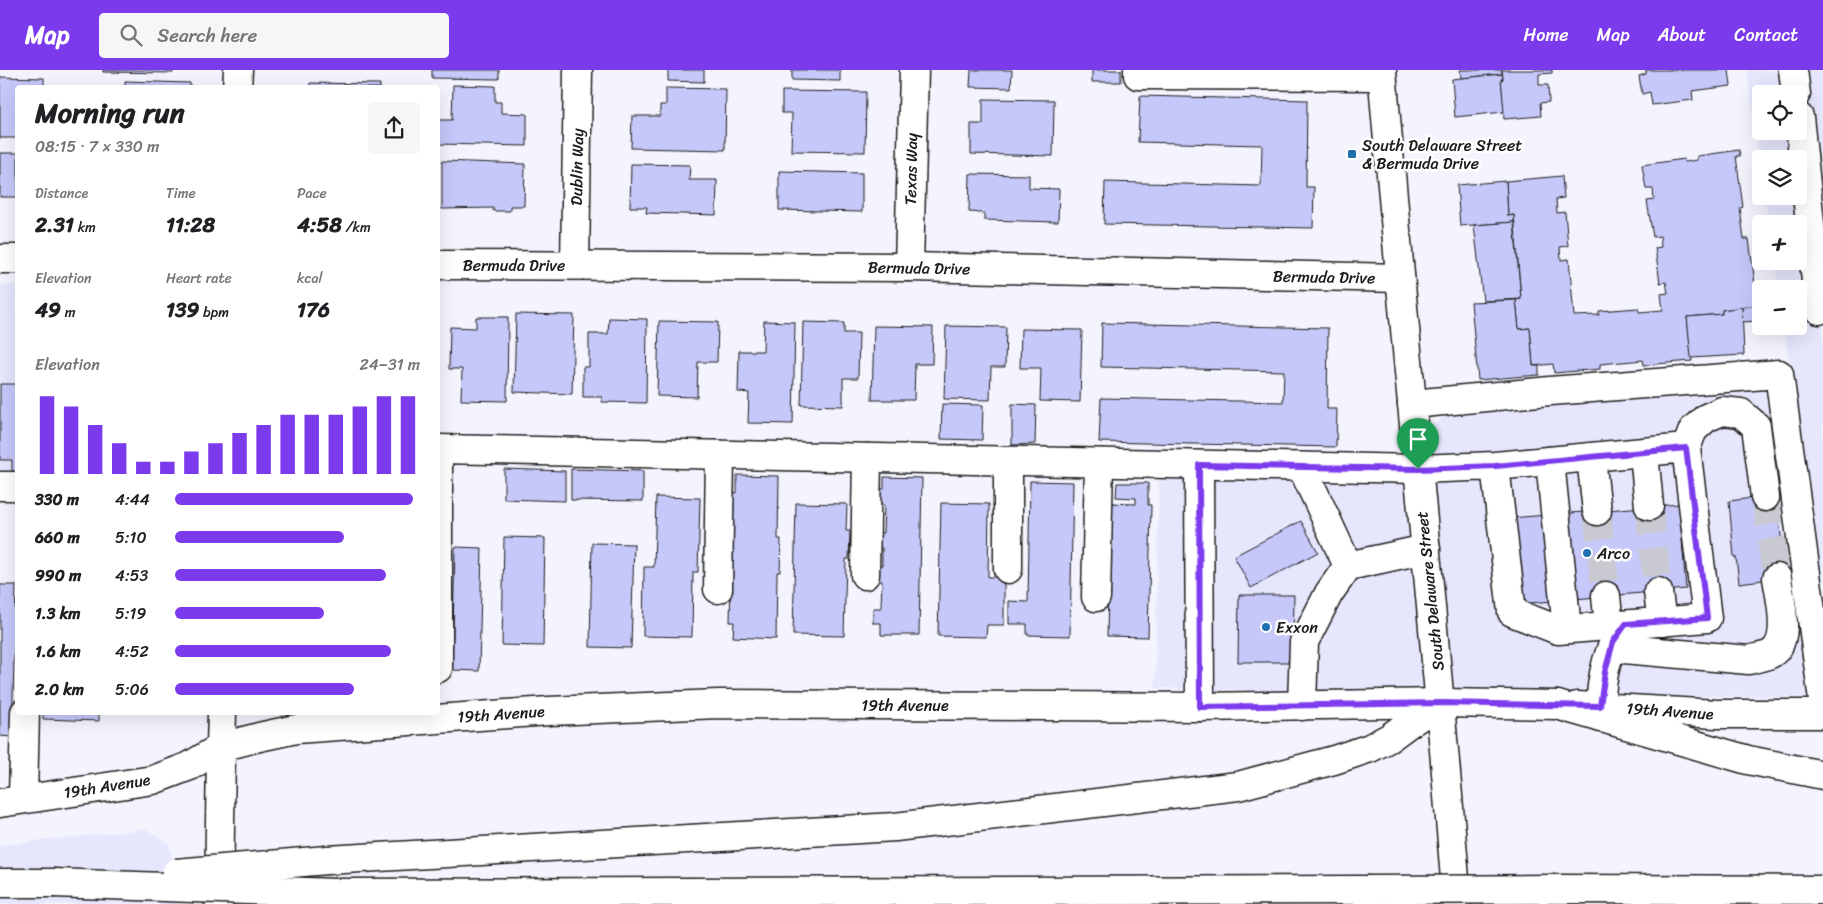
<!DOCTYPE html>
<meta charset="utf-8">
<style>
:root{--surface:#fff;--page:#f6f6f6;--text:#202124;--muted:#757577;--accent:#7c3aed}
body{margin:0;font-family:Sriracha,sans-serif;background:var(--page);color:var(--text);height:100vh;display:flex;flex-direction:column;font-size:19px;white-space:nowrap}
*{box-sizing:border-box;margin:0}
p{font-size:16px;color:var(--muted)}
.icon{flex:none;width:28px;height:28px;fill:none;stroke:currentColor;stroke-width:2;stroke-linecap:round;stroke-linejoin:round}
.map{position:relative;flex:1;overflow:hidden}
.details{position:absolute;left:15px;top:15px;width:425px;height:630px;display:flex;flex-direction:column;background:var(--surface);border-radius:5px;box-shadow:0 5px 20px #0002}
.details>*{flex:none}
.buttons{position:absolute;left:1752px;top:15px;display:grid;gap:10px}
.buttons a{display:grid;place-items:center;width:55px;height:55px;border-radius:5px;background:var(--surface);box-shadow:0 5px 20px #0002;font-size:25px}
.pin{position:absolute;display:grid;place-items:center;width:42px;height:42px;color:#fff;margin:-51px -21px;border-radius:50% 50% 50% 0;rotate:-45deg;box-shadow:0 0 5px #0007}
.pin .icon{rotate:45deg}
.round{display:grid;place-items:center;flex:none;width:52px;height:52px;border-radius:5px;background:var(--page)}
.head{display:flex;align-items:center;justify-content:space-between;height:85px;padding:0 20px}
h1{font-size:28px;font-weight:700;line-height:38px}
.figures{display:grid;grid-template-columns:repeat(3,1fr);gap:8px;height:85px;padding:5px 20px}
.figures div{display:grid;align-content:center}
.figures b{font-size:21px;font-weight:700}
.figures small{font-size:14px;font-weight:400}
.figures p{font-size:14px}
.chart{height:140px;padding:10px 20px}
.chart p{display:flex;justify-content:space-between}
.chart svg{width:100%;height:90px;margin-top:5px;stroke:var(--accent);stroke-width:6}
ul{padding:0 20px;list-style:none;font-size:16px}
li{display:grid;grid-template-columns:80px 60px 1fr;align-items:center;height:38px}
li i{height:12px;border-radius:6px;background:var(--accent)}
header{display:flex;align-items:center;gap:30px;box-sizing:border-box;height:70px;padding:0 25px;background:var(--accent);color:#fff}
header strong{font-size:24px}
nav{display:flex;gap:28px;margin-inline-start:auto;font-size:18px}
.search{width:350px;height:45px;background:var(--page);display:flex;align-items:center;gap:12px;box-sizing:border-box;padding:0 18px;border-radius:5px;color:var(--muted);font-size:19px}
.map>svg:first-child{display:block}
.built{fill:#e6e7fd;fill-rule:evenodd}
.building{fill:#c6c8fa;stroke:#1c1c1c}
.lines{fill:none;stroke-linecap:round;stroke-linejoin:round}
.minor-tunnel{stroke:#c9c9d1;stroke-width:28;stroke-dasharray:28 14;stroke-linecap:butt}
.minor-casing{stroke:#1c1c1c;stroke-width:31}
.major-casing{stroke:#1c1c1c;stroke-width:31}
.highway-casing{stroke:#1c1c1c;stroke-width:31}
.minor{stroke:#fff;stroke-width:28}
.major{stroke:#fff;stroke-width:28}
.highway{stroke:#fff;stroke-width:28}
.highway-bridge-casing{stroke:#1c1c1c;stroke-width:31;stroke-linecap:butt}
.highway-bridge{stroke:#fff;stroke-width:28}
.route-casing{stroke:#fff;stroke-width:10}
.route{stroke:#7c3aed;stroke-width:6}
.poi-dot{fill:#1f6fb2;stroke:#fff;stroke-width:2}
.labels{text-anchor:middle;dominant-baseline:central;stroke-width:5;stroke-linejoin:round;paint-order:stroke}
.poi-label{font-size:16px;fill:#1c1c1c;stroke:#fff;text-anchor:start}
.street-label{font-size:16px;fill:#1c1c1c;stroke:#fff}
</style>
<header>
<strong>Map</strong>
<div class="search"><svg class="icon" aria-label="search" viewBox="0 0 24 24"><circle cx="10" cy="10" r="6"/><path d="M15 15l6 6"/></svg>Search here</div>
<nav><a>Home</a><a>Map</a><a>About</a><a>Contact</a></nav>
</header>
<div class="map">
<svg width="1823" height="834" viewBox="0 0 1823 834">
<rect width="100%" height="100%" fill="#f4f4fe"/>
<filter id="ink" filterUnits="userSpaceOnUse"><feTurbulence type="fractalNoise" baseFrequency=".02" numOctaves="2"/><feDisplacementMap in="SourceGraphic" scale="10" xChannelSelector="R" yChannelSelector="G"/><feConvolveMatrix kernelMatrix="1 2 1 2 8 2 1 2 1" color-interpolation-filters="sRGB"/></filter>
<g filter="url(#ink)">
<g class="built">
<path d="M1747,0h76v523l-39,-267h15v-37h-20l-4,-28h24v-37h-30l-4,-28h34v-37h-38v10zM1761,24h38v37h-38z"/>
<polygon points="0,215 17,215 17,422 0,421"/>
<polygon points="1775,308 1820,627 1349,624 1155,618 1159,400 1378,403 1453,339"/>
<polygon points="147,759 170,775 177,834 0,834 0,775"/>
</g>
<g class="building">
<polygon points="103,0 173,0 173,3 103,2"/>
<polygon points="432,0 499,0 499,9 432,8"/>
<polygon points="668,0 704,0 704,12 668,11"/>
<polygon points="792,0 840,0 840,11 792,10"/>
<polygon points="971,0 1012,0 1011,18 970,17"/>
<rect x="1092" y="0" width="29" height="12"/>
<polygon points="1460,0 1502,0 1502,4 1461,8"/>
<polygon points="1502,0 1552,0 1552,3 1539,4 1539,15 1548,15 1549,32 1540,33 1541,46 1504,49 1501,9 1503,9"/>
<polygon points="1646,0 1729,0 1731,16 1692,21 1693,30 1652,35 1650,22 1642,24 1639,6 1646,4"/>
<polygon points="1502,4 1503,9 1501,9 1504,42 1455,47 1452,9"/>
<polygon points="0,7 44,8 44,18 18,18 18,68 0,68"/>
<polygon points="125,11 190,13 190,18 125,18"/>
<polygon points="310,13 380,14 380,18 310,18"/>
<polygon points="453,15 495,16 495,32 501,32 501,43 527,44 527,76 438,74 438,50 452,50"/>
<polygon points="666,18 726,19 725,80 631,78 632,46 660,46 660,35 666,35"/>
<polygon points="782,21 866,22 865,82 791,81 792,43 782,43"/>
<polygon points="1140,26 1307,30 1306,117 1314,117 1313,158 1104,154 1105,112 1261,116 1262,75 1138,72"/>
<polygon points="983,29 1054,30 1053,86 971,84 971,54 983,54"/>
<polygon points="1739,80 1740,86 1736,86 1743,137 1740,138 1744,169 1749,169 1758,236 1722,240 1722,244 1687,247 1692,291 1644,295 1643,290 1600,294 1600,299 1554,303 1553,294 1533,296 1530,258 1519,259 1516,230 1521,229 1514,145 1508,146 1506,111 1562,106 1564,128 1556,129 1557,143 1565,142 1568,176 1560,177 1561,190 1569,189 1574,246 1599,245 1599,241 1638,238 1639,242 1663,240 1661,224 1668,223 1666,212 1660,213 1655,178 1661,177 1660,166 1653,167 1647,131 1654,130 1653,119 1646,119 1642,95 1684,89 1685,92 1697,90 1697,86"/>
<rect x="0" y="83" width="18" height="44"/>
<polygon points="442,91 525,94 524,136 510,136 510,141 493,141 493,138 442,139"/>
<polygon points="631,94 690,95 689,110 717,110 716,145 646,143 647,137 630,137"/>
<polygon points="779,101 862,103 862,142 779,140"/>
<polygon points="970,104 1029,105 1029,118 1059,119 1058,152 984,150 984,143 969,142"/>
<polygon points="1506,111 1508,146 1514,145 1514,152 1460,156 1457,115"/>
<polygon points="1514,152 1521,229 1483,231 1474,155"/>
<polygon points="1516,230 1519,259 1530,258 1533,296 1539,296 1539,305 1478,310 1471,232"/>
<polygon points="1758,236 1759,251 1742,252 1742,237"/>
<polygon points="1742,237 1744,285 1691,288 1687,247 1722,244 1722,240"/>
<polygon points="516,244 574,245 572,324 514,322"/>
<polygon points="476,247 508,247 507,331 461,330 462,299 449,299 450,257 476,258"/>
<polygon points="609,248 647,249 646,333 602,332 602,327 583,327 583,297 589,297 589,264 608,264"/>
<polygon points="659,251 718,252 717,292 698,292 697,327 657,326"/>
<polygon points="764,251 795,252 793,354 748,353 749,323 738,322 739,281 763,281"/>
<polygon points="803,252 844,253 844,263 859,263 858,308 843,308 843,336 801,335"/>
<polygon points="1102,253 1328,258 1327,339 1337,339 1336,377 1099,372 1101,328 1283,332 1284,301 1101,297"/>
<polygon points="874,256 933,257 932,294 915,294 914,330 872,330"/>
<polygon points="946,256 1006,257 1005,297 991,297 990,330 944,329"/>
<polygon points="1021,259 1082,260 1080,332 1040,331 1041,298 1020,298"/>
<polygon points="0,314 18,314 18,408 12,408 12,390 0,390"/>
<polygon points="942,334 983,335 982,370 941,369"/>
<polygon points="1012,334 1036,335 1035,374 1012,375"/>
<polygon points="504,399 565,401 565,431 504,429"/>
<polygon points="571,399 643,401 643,431 571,430"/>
<polygon points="737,405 779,406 778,469 781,469 780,502 777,502 776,569 733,567 734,552 730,552 733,422 737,423"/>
<polygon points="884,407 922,408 919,565 881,565 881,553 873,553 873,538 881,538 882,511 874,511 874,495 882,495 882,478 875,478 876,462 883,463 884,435 877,435 878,419 884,419"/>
<polygon points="1030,411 1073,412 1070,566 1027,565 1027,554 1009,554 1009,531 1028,532"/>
<polygon points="1117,413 1148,413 1148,435 1151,435 1148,567 1107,566 1110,433 1136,434 1136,428 1116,427"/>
<polygon points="1776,425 1786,507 1739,513 1736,487 1734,487 1729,431"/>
<polygon points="656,427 700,428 698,502 693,502 692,567 643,566 644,497 654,497"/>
<polygon points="796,433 847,434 846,461 850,461 849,489 846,489 844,566 793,565"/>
<polygon points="941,433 989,434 988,507 1004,507 1004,555 987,555 986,567 938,566"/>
<polygon points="1679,434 1686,519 1519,534 1511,448"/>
<polygon points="1301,451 1318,482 1251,518 1234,486"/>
<polygon points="504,467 545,468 543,576 502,575"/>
<polygon points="592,473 634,474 631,578 590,577"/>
<polygon points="455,477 482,478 479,601 452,600"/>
<polygon points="0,515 16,515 12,667 0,666"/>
<polygon points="1239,525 1294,525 1293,592 1238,592"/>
<polygon points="43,642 99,642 99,651 43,649"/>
</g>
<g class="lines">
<g class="minor-tunnel">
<polyline points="1765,427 1777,508"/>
<polyline points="1649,436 1658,522"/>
<polyline points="1597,441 1606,526"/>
</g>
<defs>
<g id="minor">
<polyline points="1138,0 1138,5 1382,6"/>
<polyline points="1793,0 1796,24"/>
<polyline points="237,18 238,0"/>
<polyline points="1799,47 1819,240"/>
<polyline points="0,189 18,189"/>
<polyline points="438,195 909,197 1400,208"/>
<polyline points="575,195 578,0"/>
<polyline points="909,197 914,0"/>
<polyline points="1412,334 1550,321 1779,304 1823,630"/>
<polyline points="1686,378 1693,360 1706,348 1722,341 1741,343 1756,356 1765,427"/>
<polyline points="438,379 1418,399 1495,396 1686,378 1707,548 1558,560 1512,542 1495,396"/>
<polyline points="1644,383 1649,436"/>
<polyline points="1591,388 1597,441"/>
<polyline points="1550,391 1567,559"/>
<polyline points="1199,395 1200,637"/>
<polyline points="1302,397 1348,496 1426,479"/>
<polyline points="0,416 18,416"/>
<polyline points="1008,499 1008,391"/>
<polyline points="865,505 867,388"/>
<polyline points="718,519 720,385"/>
<polyline points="1658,522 1662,552"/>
<polyline points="1606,526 1609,556"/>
<polyline points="1096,527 1099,393"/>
<path d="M1612,578l137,12c6,-2 13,-3 19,-5 25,-10 12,-57 9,-77"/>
<polyline points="438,598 438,379"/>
<polyline points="1302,636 1304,572 1329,523 1348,496"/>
<polyline points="1577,636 1717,644 1823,644"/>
<path d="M1601,648c-2,-28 4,-64 19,-86"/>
<polyline points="221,677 222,642"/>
<polyline points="23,729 25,642"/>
</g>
<g id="major">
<path d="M1382,0c23,278 53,556 75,834"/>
<polyline points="0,733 153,710 190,696 221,677 259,667 296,659 549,641 718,634 1200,637 1441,633 1557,635"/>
<polyline points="219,834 221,677"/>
</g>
<g id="highway">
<polyline points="1557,635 1748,690 1823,705"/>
<polyline points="327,790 895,757 1238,716 1334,690 1370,678 1389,668 1408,654 1441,633"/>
<polyline points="0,813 53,813"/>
<polyline points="1556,819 1823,820"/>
<polyline points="336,823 1365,820"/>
</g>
</defs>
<use href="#minor" class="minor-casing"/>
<use href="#major" class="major-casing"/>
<use href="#highway" class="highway-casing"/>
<use href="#minor" class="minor"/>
<use href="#major" class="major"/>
<use href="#highway" class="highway"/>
<defs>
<g id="highway-bridge">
<polyline points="176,803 327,790"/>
<polyline points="53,813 336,823"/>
<polyline points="1365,820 1556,819"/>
</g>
</defs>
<use href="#highway-bridge" class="highway-bridge-casing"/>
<use href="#highway-bridge" class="highway-bridge"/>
</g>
</g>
<g class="lines" filter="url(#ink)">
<defs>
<polygon id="route" points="1686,378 1707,548 1626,554 1613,572 1605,602 1600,636 1441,633 1200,637 1199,395 1418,399 1495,396"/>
</defs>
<use href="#route" class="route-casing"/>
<use href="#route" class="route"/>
</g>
<g class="poi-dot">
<rect x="1347" y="79" width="10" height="10" rx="2.5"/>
<circle cx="1587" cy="483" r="5"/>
<circle cx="1266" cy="557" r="5"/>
</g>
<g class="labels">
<g class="poi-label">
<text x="1362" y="75">South Delaware Street<tspan x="1362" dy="18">&amp; Bermuda Drive</tspan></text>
<text x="1597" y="483">Arco</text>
<text x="1276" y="557">Exxon</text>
</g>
<g class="street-label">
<text transform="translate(577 97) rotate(-89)">Dublin Way</text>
<text transform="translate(911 99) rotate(-89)">Texas Way</text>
<text x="514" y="195">Bermuda Drive</text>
<text transform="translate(919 198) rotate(1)">Bermuda Drive</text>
<text transform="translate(1324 207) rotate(1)">Bermuda Drive</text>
<text transform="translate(1430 521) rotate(-96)">South Delaware Street</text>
<text x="905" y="635">19th Avenue</text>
<text transform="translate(1670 641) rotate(4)">19th Avenue</text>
<text transform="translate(501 644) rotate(-4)">19th Avenue</text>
<text transform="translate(107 716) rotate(-9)">19th Avenue</text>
</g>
</g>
</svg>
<div class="buttons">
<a><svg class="icon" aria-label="locate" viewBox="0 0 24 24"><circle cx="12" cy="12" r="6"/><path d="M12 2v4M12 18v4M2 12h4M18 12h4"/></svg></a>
<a><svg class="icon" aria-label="layers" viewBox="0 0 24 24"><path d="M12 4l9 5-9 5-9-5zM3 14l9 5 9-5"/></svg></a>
<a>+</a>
<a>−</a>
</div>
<div class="pin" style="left:1418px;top:399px;background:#1e9e55"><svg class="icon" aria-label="arrive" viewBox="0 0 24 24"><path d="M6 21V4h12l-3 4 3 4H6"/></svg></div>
<section class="details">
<div class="head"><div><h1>Morning run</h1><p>08:15 · 7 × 330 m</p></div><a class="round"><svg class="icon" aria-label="share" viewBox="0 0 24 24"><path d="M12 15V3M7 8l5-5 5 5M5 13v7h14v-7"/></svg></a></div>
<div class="figures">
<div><p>Distance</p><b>2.31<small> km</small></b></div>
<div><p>Time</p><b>11:28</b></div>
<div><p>Pace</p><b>4:58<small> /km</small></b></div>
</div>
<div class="figures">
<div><p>Elevation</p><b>49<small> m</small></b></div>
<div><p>Heart rate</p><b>139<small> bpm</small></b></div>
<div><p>kcal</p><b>176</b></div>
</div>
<div class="chart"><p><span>Elevation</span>24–31 m</p>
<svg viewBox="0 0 160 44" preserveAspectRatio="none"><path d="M5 44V6M15 44V11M25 44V20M35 44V29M45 44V38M55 44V38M65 44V33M75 44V29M85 44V24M95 44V20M105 44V15M115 44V15M125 44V15M135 44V11M145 44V6M155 44V6"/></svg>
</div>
<ul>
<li><b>330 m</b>4:44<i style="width:97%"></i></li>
<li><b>660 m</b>5:10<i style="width:69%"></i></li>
<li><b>990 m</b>4:53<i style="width:86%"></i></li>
<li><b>1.3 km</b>5:19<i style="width:61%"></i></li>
<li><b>1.6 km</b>4:52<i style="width:88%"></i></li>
<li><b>2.0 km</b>5:06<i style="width:73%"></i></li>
</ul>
</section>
</div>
